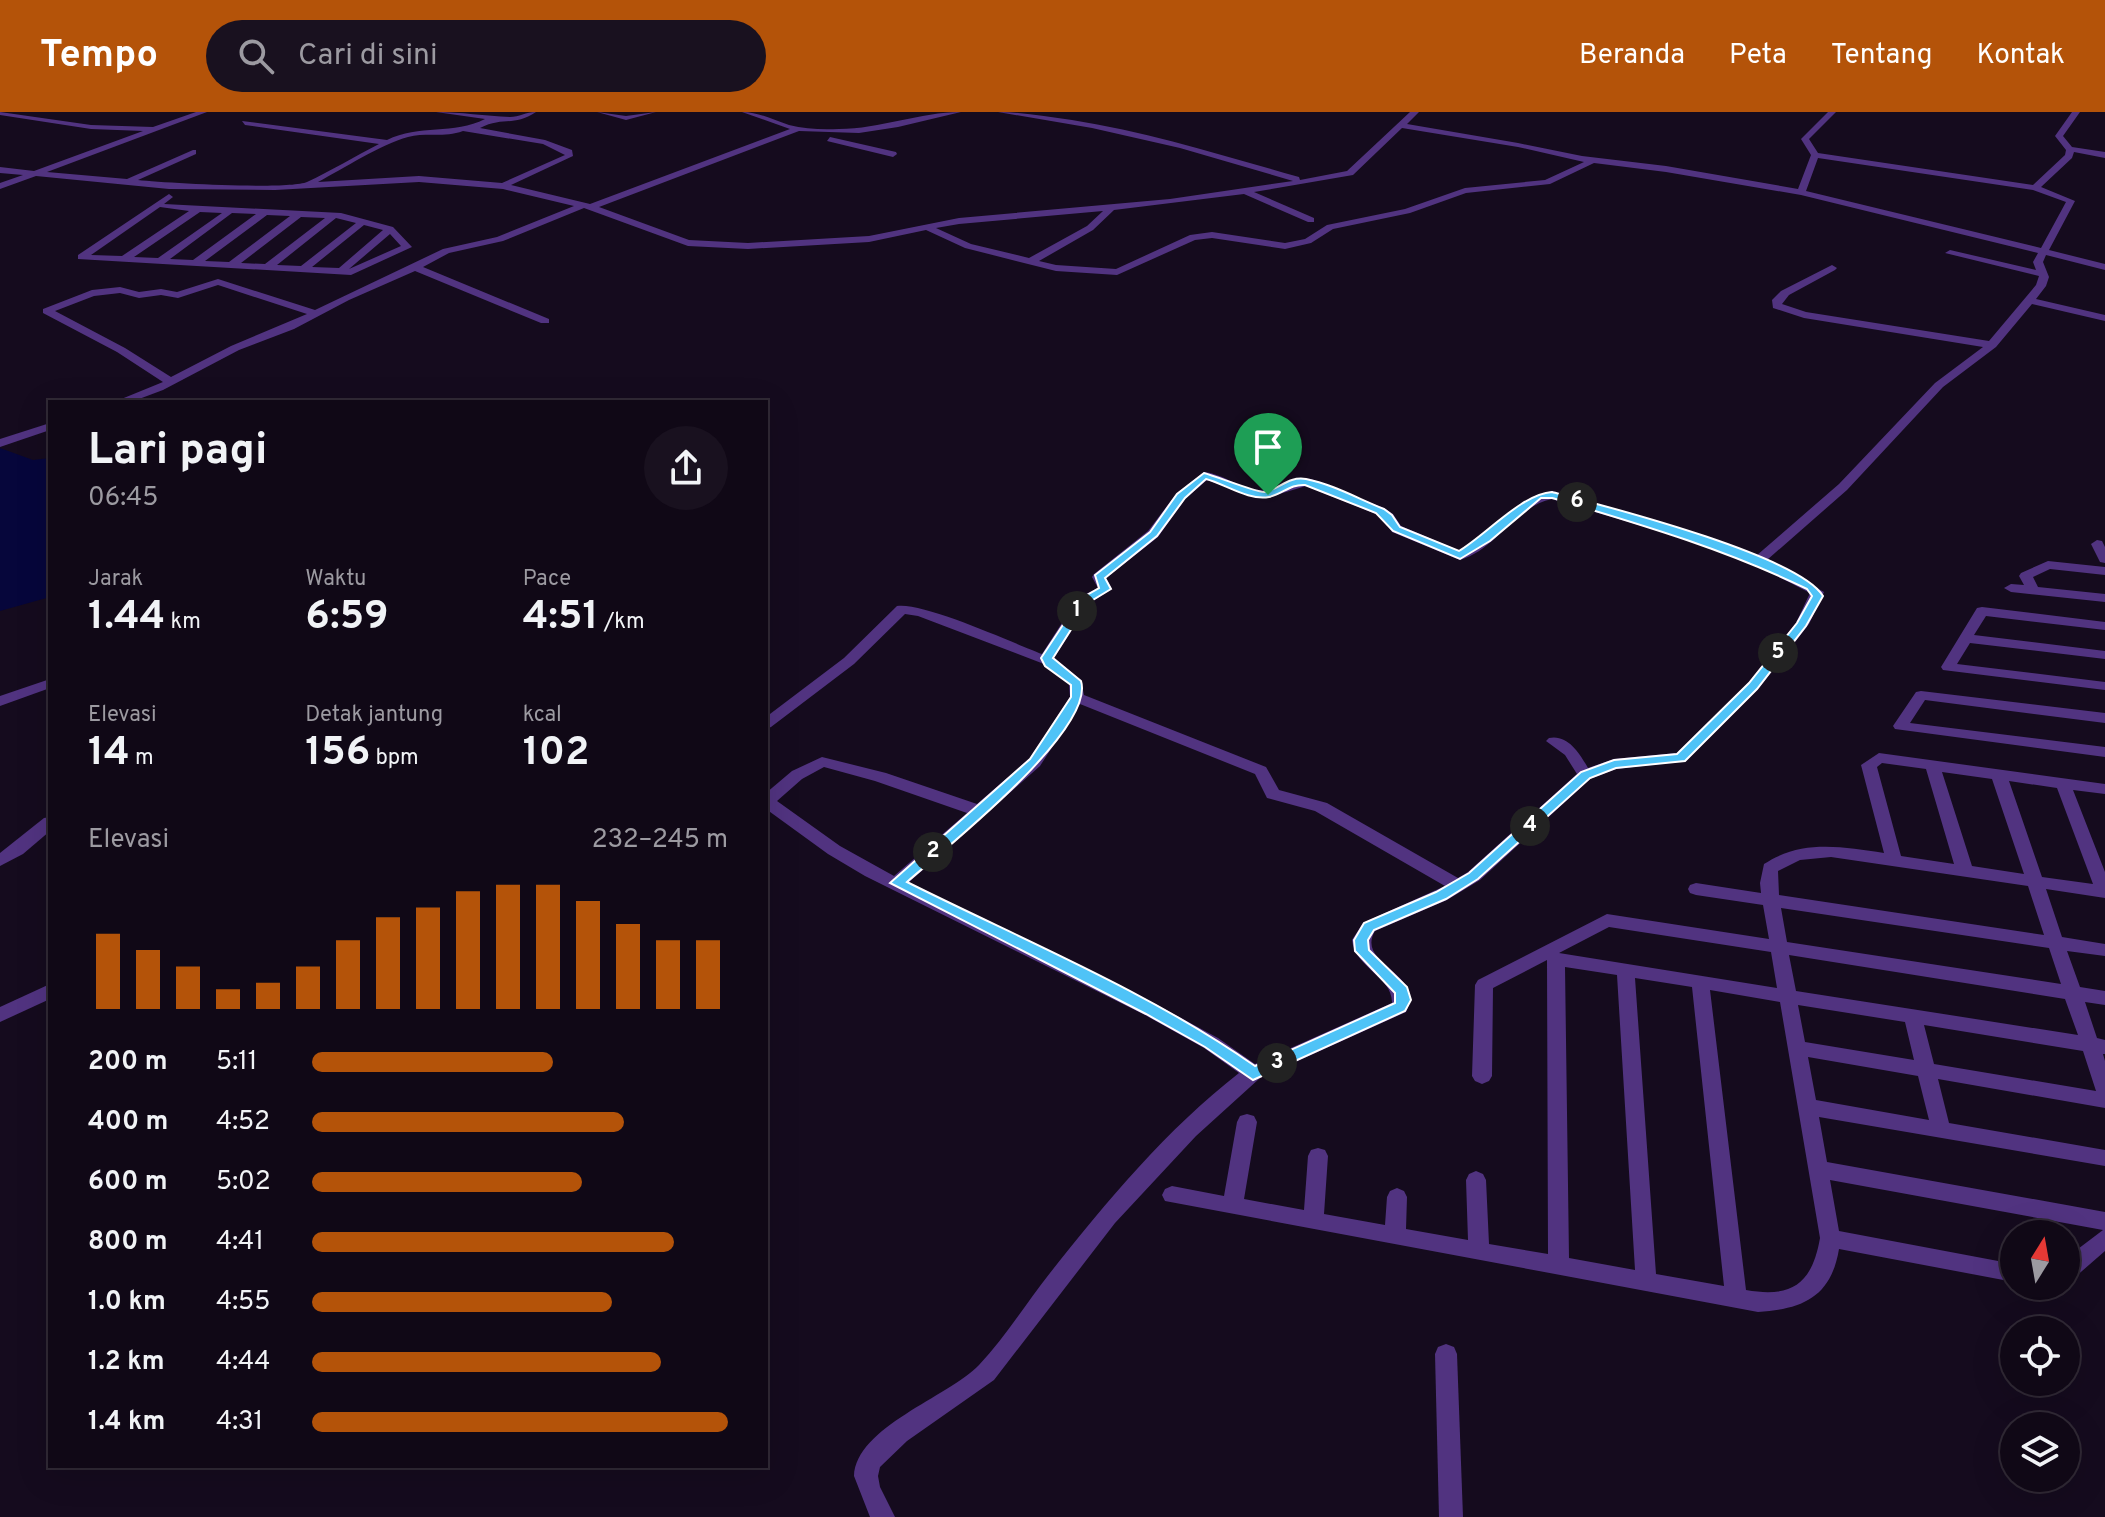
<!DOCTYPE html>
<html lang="id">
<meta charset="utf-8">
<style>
:root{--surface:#100816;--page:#19111f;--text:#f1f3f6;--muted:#9c9aa1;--line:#302935;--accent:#b45309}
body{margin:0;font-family:Overpass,sans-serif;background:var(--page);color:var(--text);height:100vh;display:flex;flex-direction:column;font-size:30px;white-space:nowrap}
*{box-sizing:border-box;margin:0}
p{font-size:26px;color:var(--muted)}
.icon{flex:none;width:44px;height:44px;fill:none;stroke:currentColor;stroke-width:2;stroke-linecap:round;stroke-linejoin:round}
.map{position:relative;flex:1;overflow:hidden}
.side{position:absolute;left:48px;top:288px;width:720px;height:1068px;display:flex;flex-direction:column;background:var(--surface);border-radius:0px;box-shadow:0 8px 32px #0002,0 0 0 2px var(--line)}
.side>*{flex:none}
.needle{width:52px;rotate:11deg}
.fabs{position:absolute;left:2000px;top:1108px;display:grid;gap:16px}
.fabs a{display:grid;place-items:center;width:80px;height:80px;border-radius:50%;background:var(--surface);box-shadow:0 8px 32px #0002,0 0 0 2px var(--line);font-size:40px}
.pin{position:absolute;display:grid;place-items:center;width:68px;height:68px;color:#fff;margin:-82px -34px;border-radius:50% 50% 50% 0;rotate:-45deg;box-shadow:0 0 8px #0007}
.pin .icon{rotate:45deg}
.km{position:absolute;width:40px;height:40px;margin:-20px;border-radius:50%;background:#222;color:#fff;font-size:22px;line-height:40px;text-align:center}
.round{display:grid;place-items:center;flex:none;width:84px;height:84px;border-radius:42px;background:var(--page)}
.head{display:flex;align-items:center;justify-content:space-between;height:136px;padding:0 40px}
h1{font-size:44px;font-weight:700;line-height:60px}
.metrics{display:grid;grid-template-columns:repeat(3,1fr);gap:12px;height:136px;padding:8px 40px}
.metrics div{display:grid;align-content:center}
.metrics b{font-size:40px;font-weight:700}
.metrics small{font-size:22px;font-weight:400}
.metrics p{font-size:22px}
.chart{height:224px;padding:16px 40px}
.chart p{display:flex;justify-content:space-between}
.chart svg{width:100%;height:144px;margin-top:8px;stroke:var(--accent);stroke-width:6}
ul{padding:0 40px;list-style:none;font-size:26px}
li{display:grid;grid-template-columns:128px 96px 1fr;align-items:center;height:60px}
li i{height:20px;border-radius:10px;background:var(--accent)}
header{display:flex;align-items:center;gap:48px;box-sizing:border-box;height:112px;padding:0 40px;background:var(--accent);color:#fff}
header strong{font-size:38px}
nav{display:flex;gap:44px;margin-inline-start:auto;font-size:28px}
.search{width:560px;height:72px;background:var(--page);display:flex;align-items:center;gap:20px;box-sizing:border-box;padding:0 28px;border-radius:44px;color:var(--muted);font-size:30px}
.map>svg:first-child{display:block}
.water{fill:#06063b}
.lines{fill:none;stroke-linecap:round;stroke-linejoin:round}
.minor{fill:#513380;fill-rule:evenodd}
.route{fill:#4fc3f7;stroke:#fff;stroke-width:2;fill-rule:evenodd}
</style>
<header>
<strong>Tempo</strong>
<div class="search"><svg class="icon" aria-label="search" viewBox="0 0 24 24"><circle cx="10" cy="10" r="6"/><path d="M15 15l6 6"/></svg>Cari di sini</div>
<nav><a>Beranda</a><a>Peta</a><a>Tentang</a><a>Kontak</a></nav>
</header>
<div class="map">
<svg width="2105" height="1405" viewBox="0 0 2105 1405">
<rect width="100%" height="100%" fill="#150b1e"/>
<polygon class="water" points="0,336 33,348 50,346 50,485 0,499"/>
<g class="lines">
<g class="minor">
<path d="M0,0l91,13 62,2 43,-15h11l-160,60 80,7 66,-29h3v4l-58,26c28,3 150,10 169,2 24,-11 48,-26 72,-38l-134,-19 -3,-4 145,19c32,-16 67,-5 98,-21l-49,-7c25,0 49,4 74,5 9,0 16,-5 26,-5 -22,15 -33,4 -56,16l65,12 27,10 1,6 -62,29 79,19 200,-75 -48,-17c17,0 31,8 47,13 16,4 33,5 50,4 41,0 81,-17 122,-17l-63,15 -39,6 -60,-2 -200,76 90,33 59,3 121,-7 90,-18 211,-19 123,-18 -113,-33 -88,-20 -94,-16c25,0 49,5 74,8 77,12 152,36 227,57l1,3 47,-9 63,-59h9l-12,12 111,19 64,13 84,10 132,23 13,-34 -10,-16 27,-27h8l-27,27 9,14 215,32 32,-30 1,-5 -11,-14 17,-24h8l-17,24 9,11 33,5v6l-31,-6 -2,6 -31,29 34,14 -26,49 56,14v6l-59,-15 -3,7 6,15 -3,9 -10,13 69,16v6l-73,-17 -36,43 -53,40 -96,103 -80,70 57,32 -15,32 -51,65 -72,72 -70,8 -26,10 -110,101 -33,20 -72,31c-20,34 51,41 31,81l-146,66 -64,58 -81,87 -121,157 -87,61 -27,26 -2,9 2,11 15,30h-25l-16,-41c2,-49 94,-79 125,-111 26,-27 47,-62 71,-92 56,-71 117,-144 189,-200l-35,-25 -59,-33 -280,-139 -37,-22 -62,-45v-16l26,-22 30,-14 64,16 91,31 53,-46 40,-61 -1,-13 -25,-20 -126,-48 -13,-2 -51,50 -83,63 -5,2v-12l78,-59 53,-52c27,-4 116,37 145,48l36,-56 20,-10 -6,-11 2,-3 54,-43 29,-38 27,-21c20,2 37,18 56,18 19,1 32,-13 51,-11l73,29 9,6 8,12 59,25c38,-16 47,-50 92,-60l160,47 44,18 83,-72 96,-101 48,-36 -179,-29 -31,-10 -1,-8 9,-9 51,-26 5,3 -2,2 -46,25 -7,9 24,8 183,29 47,-56 3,-9 -94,-23 5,-3 86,20 -3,-8 5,-9 -237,-58 -135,-23 -72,-9 -44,21 -84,9 -56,20 -77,16 -22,14 -26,6 -73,-11 -17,2 -78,35 -61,-4 -91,-23 -39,-18 -57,12 -121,7 -60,-3 -104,-38 -81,33 -54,12 -26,14 126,52v4h-8l-126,-52 -66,29 -55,29 -55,21 -76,40 -32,12h-17l49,-20 -46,-30 -74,-39v-4l49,-19 28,-3 19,5 22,-3 16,3 41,-13 97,31 128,-61 54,-12 77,-31 -71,-17 -84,-7 -144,8 -106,-1 -133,-13 -36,13v-6l23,-8 -23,-2v-6l34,4 109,-40 -52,-2 -91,-14zM1402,16l116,19 66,15 -39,18 -80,8 -60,21 -78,16 -22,14 -20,4 -73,-11 -22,3 -74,34 -60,-4 -17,-4 54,-31 21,-20 130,-16 64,28h6v-4l-60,-26 99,-17zM463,19l80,13 22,11 -63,28 -83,-7 -101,6c25,-13 63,-38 90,-45 19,-5 36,1 55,-6zM1818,46l215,32 33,12 -25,46 -235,-57zM1103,99l-16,15 -58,32 -58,-14 -35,-16 23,-4zM218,173l89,29 -76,32 -60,31 -46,-29 -70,-37 39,-15 26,-3 19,5 22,-3 17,3zM1207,368l51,18 18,-3 30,-9 70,28 8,5 8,13 68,28c37,-11 54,-53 92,-61l150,45 56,22 52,27 -14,30 -48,60 -71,70 -63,6 -26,9c-8,-14 -20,-34 -39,-30l-3,3 19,14 12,19 -109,98 -10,6 -131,-75 -48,-13 -13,-23 -182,-72 -3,-15 -27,-22 34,-54 24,-15 -6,-11 52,-41 27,-38zM1080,592l175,70 12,24 48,13 130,75 -82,37 -11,17c3,28 41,37 40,63l-137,61 -37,-26 -61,-33 -249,-122 132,-117zM824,655l51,14 92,32 -73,63 -54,-30 -63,-45 25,-22z"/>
<polygon points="597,0 626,4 656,0 626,8"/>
<polygon points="830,25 896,40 897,42 893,45 827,29"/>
<path d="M169,82l4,3 -9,7 177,9 52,14 19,20 -61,28 -273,-16v-4zM160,95l29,4 -67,45 -31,-1zM200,100l22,1 -64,45 -24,-1zM232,101l24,1 -63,46 -23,-1zM267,103l23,1 -61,46 -24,-1zM301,105l24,1 -60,46 -24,-1zM336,106l20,5 -55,43 -24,-1zM364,113l19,5 -44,38 -27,-1zM390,122l11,12 -52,23z"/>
<polygon points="50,311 50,318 0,335 0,327"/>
<polygon points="2097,428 2102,429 2105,435 2105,451 2100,450 2091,432"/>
<polygon points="2048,449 2105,455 2105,463 2050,457 2033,465 2038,475 2105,482 2105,490 2011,480 2004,476 2011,472 2024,473 2019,464 2021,461"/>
<polygon points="1982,495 2105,510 2105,518 1986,504 1974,523 2105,539 2105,547 1970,531 1957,552 2105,570 2105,578 1943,558 1941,555 1977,496"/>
<polygon points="50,567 50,576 0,594 0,584"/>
<polygon points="1921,579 2105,601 2105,611 1925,588 1910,611 2105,635 2105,645 1895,617 1893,614 1895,611 1916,580"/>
<path d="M1879,641l226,31v10l-32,-4 32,82v26l-59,-9 16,48 43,7v12l-38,-5 13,36 25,4v14l-20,-3 12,36 8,2v14h-2l2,7v47l-167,-29 11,44 156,27v16l-286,-49 8,45 278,50v39l-31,27 -8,2v-22l37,-28 -273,-50 9,51 175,33v18l-175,-33c-8,48 -36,60 -81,63l-593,-111 -3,-6 3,-6 7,-3 52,10 13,-74 3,-6 7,-2 7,2 3,6 -13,77 60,11 4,-54 3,-6 7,-2 7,2 3,6 -4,58 61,11 2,-28 3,-6 7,-3 7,3 3,6 -1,32 62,11 -2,-60 3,-6 7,-3 7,3 3,6 3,64 59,10 -1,-294 -54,28 -1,88 -3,5 -7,3 -7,-3 -3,-5 3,-91 3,-5 129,-66 162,25 -6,-34 -67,-10 -6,-2 -2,-4 2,-4 6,-2 65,10 -1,-10 4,-19c38,-25 78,-17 120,-11l-23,-88zM1882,651l44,6 28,95 -53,-8 -24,-89zM1942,660l50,7 32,95 -52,-8zM2009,669l48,7 36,96 -51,-7zM1831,745l197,29 16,49 -265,-40 -1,-24 22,-11zM1781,796l268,40 12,36 -274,-42zM1609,815l162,25 6,36 -218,-35zM1789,843l276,44 13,36 -282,-44zM1565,855l52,8 18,295 -66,-12zM1635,866l57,9 32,299 -68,-12zM1710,878l70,12 40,236c-8,46 -28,60 -74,52zM1798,893l107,17 9,38 -109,-18zM1924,913l159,26 13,40 -162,-27zM1808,945l110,19 11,44 -113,-20z"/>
<polygon points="50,705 50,719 23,742 0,754 0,741 44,706"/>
<polygon points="50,872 50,887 0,910 0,895"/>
<polygon points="1446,1232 1454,1235 1457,1242 1463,1405 1439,1405 1435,1242 1438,1235"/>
</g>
</g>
<path class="route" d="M1204,361c12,3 53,20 61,19 15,-3 23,-16 41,-13 26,5 53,20 78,30l8,6 8,12 59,24c28,-17 63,-57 93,-59 53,14 246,63 271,104l-17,30 -49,63 -72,72 -69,7 -26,10 -112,101 -32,20 -72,31 -6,10 1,10 38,37 4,13 -6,11 -152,69 -48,-33 -59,-33 -256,-131 140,-124 41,-62v-12l-26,-19 -4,-8 39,-59 19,-11 -4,-13 55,-43 27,-38zM1206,367c19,5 43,22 63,18 14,-3 21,-13 36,-12l71,28 17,18 67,28 30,-18 51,-43h11c87,26 173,51 255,91l5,7 -15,27 -48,60 -72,71 -63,6 -33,12 -112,101 -33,19 -72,31 -10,17 1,11 40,42v10l-140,63c-107,-75 -232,-126 -348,-184 36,-32 189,-152 174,-201l-28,-23 35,-55 23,-14 -6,-11 52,-42 28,-38z"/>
</svg>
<div class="fabs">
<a><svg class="needle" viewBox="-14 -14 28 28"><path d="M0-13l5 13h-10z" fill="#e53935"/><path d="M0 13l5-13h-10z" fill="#9c9aa1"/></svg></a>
<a><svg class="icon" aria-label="locate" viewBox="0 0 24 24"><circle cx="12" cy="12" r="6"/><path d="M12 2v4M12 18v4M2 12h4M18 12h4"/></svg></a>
<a><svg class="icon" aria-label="layers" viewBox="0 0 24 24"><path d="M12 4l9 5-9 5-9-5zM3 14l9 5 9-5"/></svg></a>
</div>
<div class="pin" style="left:1268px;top:383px;background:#1e9e55"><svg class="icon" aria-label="arrive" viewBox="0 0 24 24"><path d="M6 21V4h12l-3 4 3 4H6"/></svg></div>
<b class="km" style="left:1077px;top:499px">1</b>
<b class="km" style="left:933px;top:740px">2</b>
<b class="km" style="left:1277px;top:951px">3</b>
<b class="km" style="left:1530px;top:714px">4</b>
<b class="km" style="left:1778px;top:541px">5</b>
<b class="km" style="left:1577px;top:390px">6</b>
<section class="side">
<div class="head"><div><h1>Lari pagi</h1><p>06:45</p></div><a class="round"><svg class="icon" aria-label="share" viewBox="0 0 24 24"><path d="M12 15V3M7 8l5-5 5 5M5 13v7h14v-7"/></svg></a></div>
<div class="metrics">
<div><p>Jarak</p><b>1.44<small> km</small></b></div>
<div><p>Waktu</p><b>6:59</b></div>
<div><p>Pace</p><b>4:51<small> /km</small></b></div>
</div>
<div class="metrics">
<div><p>Elevasi</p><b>14<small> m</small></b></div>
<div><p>Detak jantung</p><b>156<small> bpm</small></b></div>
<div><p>kcal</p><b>102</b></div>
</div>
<div class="chart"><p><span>Elevasi</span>232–245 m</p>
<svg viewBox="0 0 160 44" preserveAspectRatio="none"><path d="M5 44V21M15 44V26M25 44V31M35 44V38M45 44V36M55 44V31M65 44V23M75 44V16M85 44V13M95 44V8M105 44V6M115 44V6M125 44V11M135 44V18M145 44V23M155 44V23"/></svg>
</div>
<ul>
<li><b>200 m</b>5:11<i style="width:58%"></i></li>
<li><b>400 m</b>4:52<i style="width:75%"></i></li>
<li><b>600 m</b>5:02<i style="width:65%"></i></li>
<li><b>800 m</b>4:41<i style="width:87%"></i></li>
<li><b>1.0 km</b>4:55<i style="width:72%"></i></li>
<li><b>1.2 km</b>4:44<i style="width:84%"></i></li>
<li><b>1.4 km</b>4:31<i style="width:100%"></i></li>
</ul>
</section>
</div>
